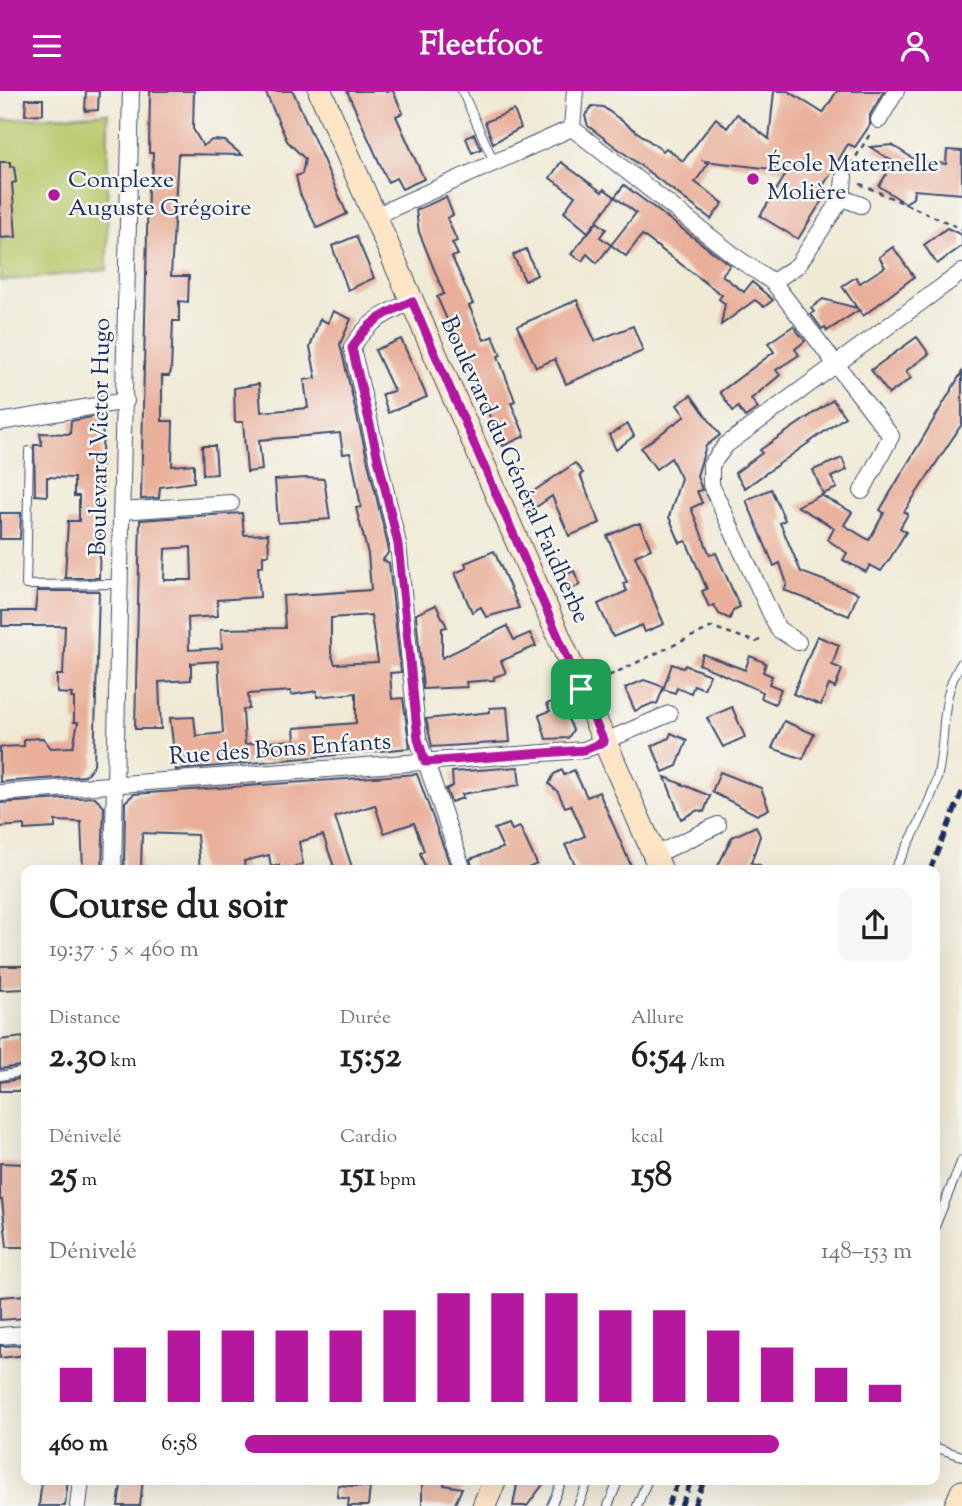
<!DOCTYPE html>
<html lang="fr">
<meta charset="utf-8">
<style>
:root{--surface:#fff;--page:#f6f6f6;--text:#202124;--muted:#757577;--accent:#b5179e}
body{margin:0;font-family:"Sorts Mill Goudy",serif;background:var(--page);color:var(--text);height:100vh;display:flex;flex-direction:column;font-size:26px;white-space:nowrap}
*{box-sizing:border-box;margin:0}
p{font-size:23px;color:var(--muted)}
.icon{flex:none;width:38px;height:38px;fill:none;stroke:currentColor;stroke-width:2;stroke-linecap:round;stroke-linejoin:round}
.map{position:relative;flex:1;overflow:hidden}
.panel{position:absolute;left:21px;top:774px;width:919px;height:620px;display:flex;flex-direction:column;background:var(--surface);border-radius:14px;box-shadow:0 7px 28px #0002}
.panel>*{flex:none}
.pin{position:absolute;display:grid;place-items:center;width:60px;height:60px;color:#fff;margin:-30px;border-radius:14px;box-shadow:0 4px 10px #0006}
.round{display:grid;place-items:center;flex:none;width:74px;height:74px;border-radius:14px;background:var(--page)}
.headline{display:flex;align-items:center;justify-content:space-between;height:119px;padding:0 28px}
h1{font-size:38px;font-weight:700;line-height:52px}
.figures{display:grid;grid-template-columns:repeat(3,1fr);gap:10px;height:119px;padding:7px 28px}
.figures div{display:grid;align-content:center}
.figures b{font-size:35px;font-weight:700}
.figures small{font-size:19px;font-weight:400}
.figures p{font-size:19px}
.chart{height:196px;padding:14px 28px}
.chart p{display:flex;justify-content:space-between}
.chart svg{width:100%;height:126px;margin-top:7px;stroke:var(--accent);stroke-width:6}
ul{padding:0 28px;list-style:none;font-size:23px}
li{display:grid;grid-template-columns:112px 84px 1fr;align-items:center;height:52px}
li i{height:18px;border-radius:9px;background:var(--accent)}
header{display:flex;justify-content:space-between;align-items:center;height:91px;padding:0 28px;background:var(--accent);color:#fff;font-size:32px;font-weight:700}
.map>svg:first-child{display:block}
.green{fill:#b8c769;stroke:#6a7b64;stroke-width:2}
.building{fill:#e9af9a;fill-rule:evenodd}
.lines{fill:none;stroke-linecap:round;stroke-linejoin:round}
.lane-casing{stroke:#3b4b70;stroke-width:10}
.street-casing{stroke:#3b4b70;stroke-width:18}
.secondary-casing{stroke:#3b4b70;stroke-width:25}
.path{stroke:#3b4b70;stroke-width:2.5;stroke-dasharray:5 5;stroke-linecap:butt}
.lane{stroke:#fff;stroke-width:8}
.street{stroke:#fff;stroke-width:16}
.secondary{stroke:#fde5c5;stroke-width:23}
.rail{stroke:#1b2f5e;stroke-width:5;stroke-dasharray:10 5;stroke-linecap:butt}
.route-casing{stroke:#fff;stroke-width:14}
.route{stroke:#b5179e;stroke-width:9}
.poi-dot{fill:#b5179e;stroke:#f6f6f2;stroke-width:2.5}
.labels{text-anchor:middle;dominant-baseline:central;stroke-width:5;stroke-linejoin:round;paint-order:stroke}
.poi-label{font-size:24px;fill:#1b2f5e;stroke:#f6f6f2;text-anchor:start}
.street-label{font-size:24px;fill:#1b2f5e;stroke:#f6f6f2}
</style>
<header><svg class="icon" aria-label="menu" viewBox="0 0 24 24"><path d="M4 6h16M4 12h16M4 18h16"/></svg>Fleetfoot<svg class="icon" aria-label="person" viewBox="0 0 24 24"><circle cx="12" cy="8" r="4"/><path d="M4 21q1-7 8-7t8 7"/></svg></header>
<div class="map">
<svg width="962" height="1415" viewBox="0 0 962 1415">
<rect width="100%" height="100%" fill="#f6f6f2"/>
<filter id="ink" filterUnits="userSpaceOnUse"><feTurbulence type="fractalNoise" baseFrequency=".0143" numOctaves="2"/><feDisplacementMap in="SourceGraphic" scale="14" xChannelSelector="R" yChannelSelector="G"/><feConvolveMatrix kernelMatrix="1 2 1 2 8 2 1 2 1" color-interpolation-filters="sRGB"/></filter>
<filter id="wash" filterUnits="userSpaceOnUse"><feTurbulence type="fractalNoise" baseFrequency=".00686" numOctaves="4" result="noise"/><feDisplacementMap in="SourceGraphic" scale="28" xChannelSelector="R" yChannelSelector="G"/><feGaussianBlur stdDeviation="1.57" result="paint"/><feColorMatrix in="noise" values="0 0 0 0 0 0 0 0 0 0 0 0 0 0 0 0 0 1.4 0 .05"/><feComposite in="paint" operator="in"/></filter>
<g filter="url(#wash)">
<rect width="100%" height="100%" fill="#f0ead5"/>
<polygon class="green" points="108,22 107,179 0,190 0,29"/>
<g id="blocks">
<g class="building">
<polygon points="86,0 99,0 98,19 85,20"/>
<polygon points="150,0 194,0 193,38 203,55 212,49 225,50 242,64 178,63 171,185 189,185 188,211 179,210 179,230 173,230 171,280 169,285 162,285 162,330 173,330 172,375 194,373 194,391 160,396 159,407 141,408 148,96 152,96 153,62 149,62"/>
<polygon points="265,0 293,0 347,123 317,137 300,103 296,85 302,83 305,68 287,50"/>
<polygon points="347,0 393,0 403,22 396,25 424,88 402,98 396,87 388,91"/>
<polygon points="774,0 788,0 823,22 837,0 884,0 870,24 870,34 855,56 848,53 826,90 822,96 828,100 798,148 760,125 788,80 704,70 708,73 695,91 723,112 711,128 588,35 585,25 592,15 603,16 663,60 666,57 683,70 716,27 727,37 737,23 769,48"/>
<polygon points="26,8 43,8 43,23 25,24"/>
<polygon points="514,19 521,37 493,52 485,31"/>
<polygon points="474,43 481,58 472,62 466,47"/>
<polygon points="892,54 917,70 946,73 947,59 962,60 962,103 914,99 913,107 905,112 879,95 894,71 870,56"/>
<polygon points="0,71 10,71 10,76 14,75 16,91 12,92 16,146 0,147"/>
<polygon points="561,71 602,101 604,98 615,106 588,141 564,121 575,105 550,87"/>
<polygon points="624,94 730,174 722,184 732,192 744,201 752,191 773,209 764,216 755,209 721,234 725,213 719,208 722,204 642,144 626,165 611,154 636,122 615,106"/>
<polygon points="446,106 453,124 447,127 457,150 452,152 458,164 452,166 473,213 469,215 484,249 493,245 501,264 498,265 515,310 511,312 525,345 503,355 437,206 444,203 419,141 416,119"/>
<polygon points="597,131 606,138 600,146 611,154 597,172 587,163 582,170 571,163"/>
<polygon points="947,137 962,144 962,155 937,173 924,154"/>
<polygon points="356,145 374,187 348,199 332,155"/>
<polygon points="893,156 914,186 863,225 859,219 827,240 825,236 822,238 811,223 814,221 811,217 823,208 857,217 842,195 856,186 860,192 885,176 879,166"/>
<polygon points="526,158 537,184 525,190 513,164"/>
<polygon points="577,209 595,250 633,235 643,260 566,293 555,268 536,276 517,235"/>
<path d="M333,220l18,8 -11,25 48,202v7l-5,7 6,3 12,109 -11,1 2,26 11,-1 7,50 -234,22 -6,-52 24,-1 2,19 27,-3 -5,-72 -27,2v17l-32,2 2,47h-26l5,-209 102,-7 2,22 24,-1 1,21h-6v11h-5l2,31 -43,3 1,16 -30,2 1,32 33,-2 -1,-19 64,-1 -2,-32 88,-6 -3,-36 -12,-46 5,-1 -8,-43 -3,-11 -7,1 -3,-21 -81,7 3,30 -15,2 -4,-50h-8l-1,-34 25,-4 2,28 47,-4 -4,-28 12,-2 -6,-31 10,-28 8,4zM191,456l1,33h-28l1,-31zM371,524l7,47 -43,2 -4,-11v-35zM291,600v4l26,-4v6l39,-4v30l-62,5 1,12 -50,4 -2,-34 6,-1 -1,-15z"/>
<polygon points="793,235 805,250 795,258 799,264 776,279 780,284 751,308 758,317 745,326 738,316 733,320 720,301 774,261 768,252"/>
<polygon points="917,246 929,263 906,280 911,287 889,303 871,279"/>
<polygon points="401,248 427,306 388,322 382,303 394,300 375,259"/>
<polygon points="962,281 962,333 904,421 908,423 900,437 906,441 889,469 881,480 870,474 866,481 843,469 847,462 828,449 834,437 797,415 821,404 852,421 844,434 869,449 884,422 880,419"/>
<polygon points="691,304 720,344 706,355 697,385 702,399 697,400 702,412 691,417 710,464 716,462 740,516 733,519 730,528 719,523 714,514 709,516 702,500 707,498 686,450 680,452 669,426 681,387 671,367 656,378 641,357 685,325 677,314"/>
<polygon points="833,309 845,326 745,397 735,382 762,362 760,359"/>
<polygon points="103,324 99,487 65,487 68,430 79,430 79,405 74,405 74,387 47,386 47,405 35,404 34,354 42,354 40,342 70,343 71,330"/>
<polygon points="628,333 634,345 616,359 609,344"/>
<polygon points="202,355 215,355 217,383 203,384"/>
<polygon points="842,367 847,379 831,386 837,397 823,403 813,379"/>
<polygon points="575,372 583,382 580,384 600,432 569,445 552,405 532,419 525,406"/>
<polygon points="306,387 324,388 330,428 278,432 275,389"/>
<polygon points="771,398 785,429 780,432 801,481 858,502 849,525 784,499 787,493 780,472 774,475 746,409"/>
<polygon points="0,422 21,422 20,448 0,448"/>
<polygon points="634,433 640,433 651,458 635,465 664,533 645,541 642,534 613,546 598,513 627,500 623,492 627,491 607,445"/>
<polygon points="494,460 519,517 486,526 481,516 472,521 455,482 467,477 465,472"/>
<polygon points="574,480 580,494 566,500 561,486"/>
<polygon points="37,500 99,500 94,674 85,685 0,691 0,656 24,655 24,648 43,647 51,657 73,656 78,631 74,631 74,607 71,607 72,603 57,602 57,584 63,584 65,535 2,535 2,520 35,520"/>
<polygon points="436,514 447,536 442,537 442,567 507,535 514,549 530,542 536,555 501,570 506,582 494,586 494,589 466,591 467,596 423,598 416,523"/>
<polygon points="817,545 839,554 832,574 842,578 835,597 829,594 821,614 793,603"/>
<polygon points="703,563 745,579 750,565 766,572 763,581 772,585 769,593 781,598 775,613 761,607 763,601 699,573"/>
<polygon points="672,573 683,577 685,574 710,584 704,598 694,594 691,602 677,597 675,602 663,598 657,613 653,612 635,620 625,597 644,589 664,596"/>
<polygon points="559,608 573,639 568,647 546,648 539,624 550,620 547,613"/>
<polygon points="507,616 510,651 432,656 426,628 490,621 490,617"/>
<polygon points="732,616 745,646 723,656 707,627"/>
<polygon points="784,630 814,643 803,668 772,657"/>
<polygon points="671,642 687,649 677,675 663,681 652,655 669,647"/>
<polygon points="518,676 520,694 462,703 463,707 451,711 446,698 453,695 452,681"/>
<polygon points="562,679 564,684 574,679 587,706 599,701 633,779 578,779 565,754 585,745 571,714 565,716 558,701 549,693 554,683"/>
<polygon points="720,681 761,697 769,718 757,724 712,701"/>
<polygon points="417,683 452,779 426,779 420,762 424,760 414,732 384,742 375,714 335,726 353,779 335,779 323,744 299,751 303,773 295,775 296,779 280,779 279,774 271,776 269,764 244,770 245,779 200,779 197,744 142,742 141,779 124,779 125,711 134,703"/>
<polygon points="665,686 710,705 704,721 698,719 681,728"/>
<polygon points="95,706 104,716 102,779 83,779 81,731 55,730 55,737 24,739 24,734 0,736 0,712"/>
<polygon points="509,733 512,739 520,736 537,773 524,779 473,779 470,768 503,757 494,738"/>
<polygon points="756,735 760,745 751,772 760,774 759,779 716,779 732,746"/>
<polygon points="0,875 26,875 26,898 0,899"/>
<polygon points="23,946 24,953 26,952 26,974 0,978 0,949"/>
<polygon points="26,987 26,1000 0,1000 0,991"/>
<polygon points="0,1072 26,1073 26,1156 7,1156 2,1109 0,1109"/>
<polygon points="26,1204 26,1227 0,1229 0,1206"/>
<polygon points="26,1254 26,1264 0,1267 0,1255"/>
<polygon points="42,1388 68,1388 65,1415 39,1415"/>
<polygon points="122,1388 143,1388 140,1415 118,1415"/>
<polygon points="422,1388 445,1388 444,1394 462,1397 454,1415 422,1415"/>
<polygon points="518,1388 547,1388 527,1415 513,1415"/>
<polygon points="338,1394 370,1396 368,1415 348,1415 349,1408 337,1406"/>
</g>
</g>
</g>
<g filter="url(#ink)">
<use href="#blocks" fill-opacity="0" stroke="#3b4b70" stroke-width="2"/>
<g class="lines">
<defs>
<g id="lane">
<polyline points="462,0 494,71"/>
<polyline points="29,360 26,494 120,493"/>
<path d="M894,779c15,-26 33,-59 42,-88 12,-41 1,-83 26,-120"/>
<polyline points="0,985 26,980"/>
<polyline points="934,1138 962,1069"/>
<polyline points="934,1356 962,1365"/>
<polyline points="551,1415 563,1388"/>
<polyline points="578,1415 589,1388"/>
<polyline points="608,1415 619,1388"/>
<polyline points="637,1415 648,1388"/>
</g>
<g id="street">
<polyline points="879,29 896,0"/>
<polyline points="572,37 740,169 773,191 891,345 862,400"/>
<polyline points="842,107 861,114"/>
<polyline points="375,125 572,37 575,0"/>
<polyline points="773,191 798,174 842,107 844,86"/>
<path d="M412,210c-27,13 -45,20 -60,47l46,196 20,195 45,131"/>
<polyline points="0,331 126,310"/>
<polyline points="122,420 231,412"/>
<polyline points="798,551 778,538 711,394 711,374 726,354 962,181"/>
<polyline points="0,702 584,659 669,623"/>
<polyline points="655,764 718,734"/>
<polyline points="113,779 131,0"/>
<polyline points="0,1245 26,1243"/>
<polyline points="78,1415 81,1388"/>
</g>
<g id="secondary">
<polyline points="320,0 661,779"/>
<polyline points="484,1415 495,1388"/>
<polyline points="956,1415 962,1401"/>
</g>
</defs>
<use href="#lane" class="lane-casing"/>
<use href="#street" class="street-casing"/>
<use href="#secondary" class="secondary-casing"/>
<g class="path">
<polyline points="851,74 870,43"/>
<polyline points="860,93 962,138"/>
<polyline points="600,589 712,536 756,551 763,547"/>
</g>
<use href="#lane" class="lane"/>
<use href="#street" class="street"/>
<use href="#secondary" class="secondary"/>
<g class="rail">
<polyline points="930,779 962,701"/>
<polyline points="668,1415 679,1388"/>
<polyline points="681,1415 692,1388"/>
<polyline points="694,1415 705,1388"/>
</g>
</g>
</g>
<g class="lines" filter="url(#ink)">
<defs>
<path id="route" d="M412,210l192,441 -20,8 -159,12 -7,-23 -20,-195 -46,-196c15,-27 33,-34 60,-47z"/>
</defs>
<use href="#route" class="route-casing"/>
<use href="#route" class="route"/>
</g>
<g class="poi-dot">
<circle cx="753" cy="88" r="7"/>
<circle cx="54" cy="104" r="7"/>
</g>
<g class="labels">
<g class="poi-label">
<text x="767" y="74">École Maternelle<tspan x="767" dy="28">Molière</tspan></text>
<text x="68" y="90">Complexe<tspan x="68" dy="28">Auguste Grégoire</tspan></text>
</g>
<g class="street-label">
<text transform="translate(101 346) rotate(-89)">Boulevard Victor Hugo</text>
<text transform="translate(514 379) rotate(66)">Boulevard du Général Faidherbe</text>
<text transform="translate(280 659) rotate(-4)">Rue des Bons Enfants</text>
</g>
</g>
</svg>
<div class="pin" style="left:581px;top:598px;background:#1e9e55"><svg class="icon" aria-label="arrive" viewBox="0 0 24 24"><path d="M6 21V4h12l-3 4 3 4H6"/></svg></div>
<section class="panel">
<div class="headline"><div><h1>Course du soir</h1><p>19:37 · 5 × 460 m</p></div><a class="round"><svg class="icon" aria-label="share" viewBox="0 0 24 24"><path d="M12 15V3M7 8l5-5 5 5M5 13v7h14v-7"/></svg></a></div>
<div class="figures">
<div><p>Distance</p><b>2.30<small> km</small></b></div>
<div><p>Durée</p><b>15:52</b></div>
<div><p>Allure</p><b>6:54<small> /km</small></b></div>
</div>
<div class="figures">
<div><p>Dénivelé</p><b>25<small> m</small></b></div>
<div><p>Cardio</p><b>151<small> bpm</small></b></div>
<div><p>kcal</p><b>158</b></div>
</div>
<div class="chart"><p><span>Dénivelé</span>148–153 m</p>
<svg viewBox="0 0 160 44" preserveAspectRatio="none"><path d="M5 44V32M15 44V25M25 44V19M35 44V19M45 44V19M55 44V19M65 44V12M75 44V6M85 44V6M95 44V6M105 44V12M115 44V12M125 44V19M135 44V25M145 44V32M155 44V38"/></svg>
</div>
<ul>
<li><b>460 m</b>6:58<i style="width:80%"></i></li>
</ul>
</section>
</div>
